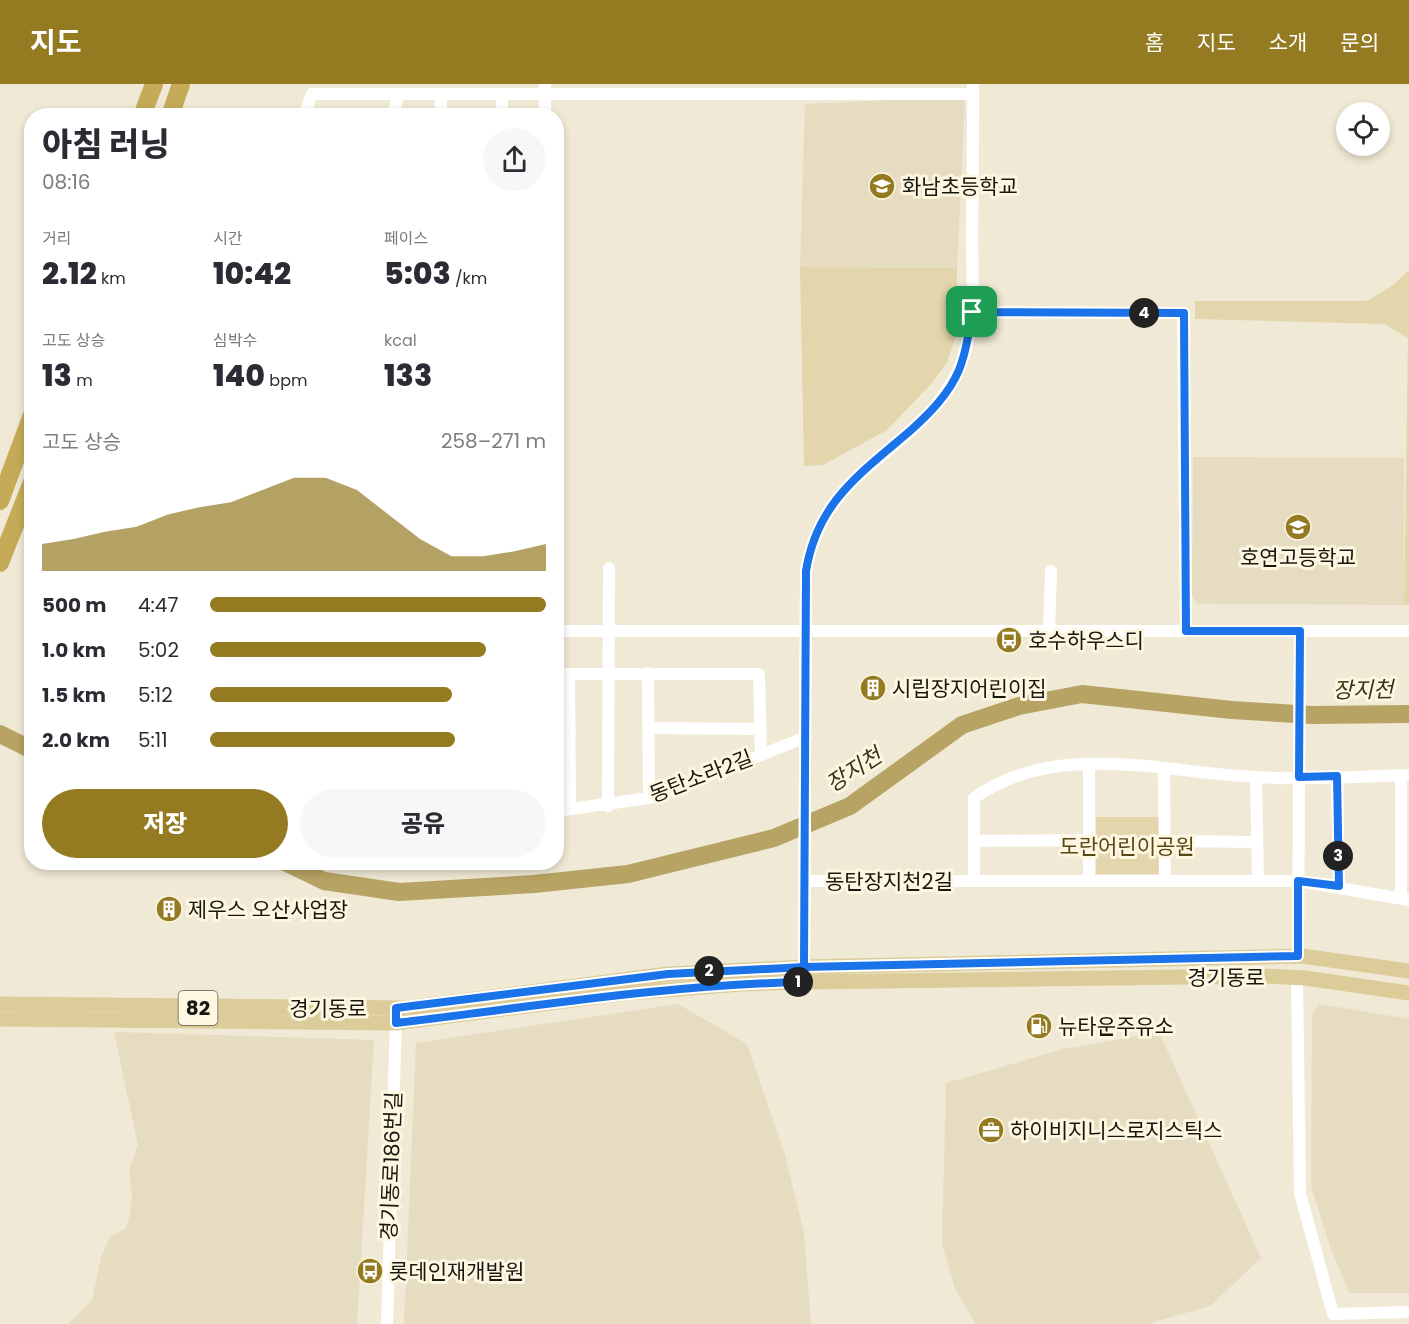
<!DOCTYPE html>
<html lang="ko">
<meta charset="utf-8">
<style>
:root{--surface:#fff;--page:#f7f7f7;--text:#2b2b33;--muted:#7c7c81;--accent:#947b22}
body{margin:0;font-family:Poppins,"Noto Sans KR",sans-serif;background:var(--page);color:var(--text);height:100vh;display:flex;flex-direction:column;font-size:22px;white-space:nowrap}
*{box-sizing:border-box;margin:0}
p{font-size:20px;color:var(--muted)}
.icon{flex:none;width:33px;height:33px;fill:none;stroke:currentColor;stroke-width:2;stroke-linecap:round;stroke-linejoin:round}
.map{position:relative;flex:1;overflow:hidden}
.side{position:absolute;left:24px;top:24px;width:540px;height:762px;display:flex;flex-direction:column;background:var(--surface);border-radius:24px;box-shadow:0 3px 9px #0003}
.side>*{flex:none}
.fabs{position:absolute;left:1336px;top:18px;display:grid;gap:12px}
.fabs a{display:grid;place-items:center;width:54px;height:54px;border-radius:50%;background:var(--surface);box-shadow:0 3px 9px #0003;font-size:30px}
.pin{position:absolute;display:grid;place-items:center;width:51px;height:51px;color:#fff;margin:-26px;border-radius:12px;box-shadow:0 3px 9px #0006}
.km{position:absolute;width:30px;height:30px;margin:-15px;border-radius:50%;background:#222;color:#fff;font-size:16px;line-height:30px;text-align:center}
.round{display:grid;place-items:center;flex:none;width:63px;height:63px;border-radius:32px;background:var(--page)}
.head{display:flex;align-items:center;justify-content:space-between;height:102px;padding:0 18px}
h1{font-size:33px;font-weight:800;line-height:45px}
.figures{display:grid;grid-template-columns:repeat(3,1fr);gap:9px;height:102px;padding:6px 18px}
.figures div{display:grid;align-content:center}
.figures b{font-size:30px;font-weight:800}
.figures small{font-size:16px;font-weight:400}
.figures p{font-size:16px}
.chart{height:168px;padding:12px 18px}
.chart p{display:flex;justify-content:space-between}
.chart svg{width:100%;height:108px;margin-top:6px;fill:var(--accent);opacity:.7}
.action{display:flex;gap:12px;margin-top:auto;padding:12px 18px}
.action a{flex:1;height:69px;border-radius:36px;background:var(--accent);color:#fff;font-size:24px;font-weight:800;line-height:69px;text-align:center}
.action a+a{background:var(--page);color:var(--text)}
ul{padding:0 18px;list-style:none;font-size:20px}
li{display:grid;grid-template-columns:96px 72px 1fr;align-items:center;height:45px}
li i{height:15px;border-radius:8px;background:var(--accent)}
header{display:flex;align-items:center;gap:36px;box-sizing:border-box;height:84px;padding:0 30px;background:var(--accent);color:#fff}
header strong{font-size:28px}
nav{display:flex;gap:33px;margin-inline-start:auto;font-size:21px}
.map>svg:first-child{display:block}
.built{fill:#e6dcc1}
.green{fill:#e4d6ac}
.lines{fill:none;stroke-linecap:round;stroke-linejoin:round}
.river{stroke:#b7a363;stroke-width:18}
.minor{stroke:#fff;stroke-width:12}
.major{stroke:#dccc9a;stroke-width:15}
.highway{stroke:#c5aa57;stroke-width:18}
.route-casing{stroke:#fff;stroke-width:12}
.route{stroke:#1a73e8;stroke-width:8}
.labels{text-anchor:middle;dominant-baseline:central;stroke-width:6;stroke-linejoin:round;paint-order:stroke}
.shield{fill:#fdf7e2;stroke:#5d5a4e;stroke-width:1.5}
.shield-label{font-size:20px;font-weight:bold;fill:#18160f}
.poi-label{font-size:21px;fill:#18160f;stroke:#fdf7e2;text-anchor:start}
.street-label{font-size:21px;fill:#18160f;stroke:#fdf7e2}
.park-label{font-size:21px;fill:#564715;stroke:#fdf7e2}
.water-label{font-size:22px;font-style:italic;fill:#3c3315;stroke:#fdf7e2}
</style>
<header>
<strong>지도</strong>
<nav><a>홈</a><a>지도</a><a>소개</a><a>문의</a></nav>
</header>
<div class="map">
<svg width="1409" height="1240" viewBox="0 0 1409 1240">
<rect width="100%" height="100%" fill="#f0e9d5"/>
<g class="built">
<polygon points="958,13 965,18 957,184 800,183 805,20"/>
<polygon points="1193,373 1404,374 1404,521 1197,520 1192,512"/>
<polygon points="678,920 747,960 785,1071 804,1149 811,1240 404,1240 416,959"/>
<polygon points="1319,920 1409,935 1409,1209 1349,1209 1330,1162 1311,1102 1312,930"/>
<polygon points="114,948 374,956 357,1240 68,1240 92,1216 101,1173 109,1154 126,1144 130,1130 132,1111 129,1086 138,1061"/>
<polygon points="1159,948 1261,1174 1210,1222 1147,1240 976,1240 955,1205 942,1160 946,999 1064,965"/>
</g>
<g class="green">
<polygon points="800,183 957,184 956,251 947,279 930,301 887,346 823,381 804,382"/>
<polygon points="1409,186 1409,521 1404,521 1408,254 1384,240 1195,235 1195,217 1367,217 1393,201"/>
<rect x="1096" y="733" width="63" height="57"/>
</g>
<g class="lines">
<g class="river">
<polyline points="0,650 32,666"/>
<polyline points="285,778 324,797 399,808 534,800 628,790 774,754 850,722 962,641 1019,622 1082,610 1232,626 1312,631 1409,630"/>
</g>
<g class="minor">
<polyline points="545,0 545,32"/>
<polyline points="304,32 312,10 973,10"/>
<polyline points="392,32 399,10"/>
<polyline points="441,32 441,10"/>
<polyline points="502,32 502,10"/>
<polyline points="972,228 1183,229 1186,547"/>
<polyline points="556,547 1409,547"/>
<polyline points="1049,547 1051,487"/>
<polyline points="648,589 649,714"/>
<polyline points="556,590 759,590 761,671 649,714 556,727"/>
<polyline points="569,590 570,725"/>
<polyline points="648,644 760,645"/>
<polyline points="556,646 570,645"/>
<polyline points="761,671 806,653"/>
<polyline points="1089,680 1089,797"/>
<polyline points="1164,686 1165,797"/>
<polyline points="1337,692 1339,802"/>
<polyline points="1401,692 1401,814"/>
<polyline points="1256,693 1258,797"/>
<polyline points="608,722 609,484"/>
<polyline points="974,757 1089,756"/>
<polyline points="1165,757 1257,758"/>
<polyline points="805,797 1298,797 1409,816"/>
<path d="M974,797v-83c81,-58 188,-26 280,-21 51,3 104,0 155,-2"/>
<polyline points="1298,872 1300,547"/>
<path d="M804,891l2,-404c17,-105 109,-115 151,-198 21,-41 15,-94 15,-139 1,-50 1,-100 1,-150"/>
<polyline points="1297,894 1300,1109 1333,1230 1409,1228"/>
<polyline points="387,1240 396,931"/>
</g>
<g class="major">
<polyline points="0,920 407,924 668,890 804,883 1302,872 1409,887"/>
<polyline points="0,935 395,939 627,909 742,900 803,898 1263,892 1305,894 1409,909"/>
</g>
<g class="highway">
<polyline points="142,32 154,0"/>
<polyline points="170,32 181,0"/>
<polyline points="0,417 32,331"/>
<polyline points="0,479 32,398"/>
</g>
</g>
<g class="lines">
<defs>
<path id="route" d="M972,228c-3,20 -6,40 -13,58 -10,24 -30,44 -49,61 -49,42 -93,71 -104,140l-2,396 -1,15c-137,3 -272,25 -407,41v-15l272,-34 136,-7 494,-11v-75l41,5 -2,-110 -38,1 1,-146h-114l-2,-318 -212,-1"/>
</defs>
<use href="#route" class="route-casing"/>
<use href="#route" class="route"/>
</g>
<defs>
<symbol id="school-disc" viewBox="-11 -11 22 22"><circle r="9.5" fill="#947b22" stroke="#fdf7e2"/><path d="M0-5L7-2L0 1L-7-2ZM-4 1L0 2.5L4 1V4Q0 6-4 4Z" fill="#fff"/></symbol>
<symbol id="bus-disc" viewBox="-11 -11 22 22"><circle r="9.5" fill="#947b22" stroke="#fdf7e2"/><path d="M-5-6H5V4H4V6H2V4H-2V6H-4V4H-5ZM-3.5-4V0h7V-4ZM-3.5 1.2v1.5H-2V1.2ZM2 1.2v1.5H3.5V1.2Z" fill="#fff"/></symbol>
<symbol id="building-disc" viewBox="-11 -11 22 22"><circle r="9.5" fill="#947b22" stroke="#fdf7e2"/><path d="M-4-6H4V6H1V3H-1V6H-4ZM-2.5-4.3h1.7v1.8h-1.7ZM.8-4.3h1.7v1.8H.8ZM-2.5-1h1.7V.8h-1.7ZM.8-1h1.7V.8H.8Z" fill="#fff"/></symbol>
<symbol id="fuel-disc" viewBox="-11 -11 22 22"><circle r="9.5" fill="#947b22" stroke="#fdf7e2"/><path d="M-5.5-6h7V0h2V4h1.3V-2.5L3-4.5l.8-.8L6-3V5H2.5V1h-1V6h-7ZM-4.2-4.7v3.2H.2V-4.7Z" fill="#fff"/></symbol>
<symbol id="office-disc" viewBox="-11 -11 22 22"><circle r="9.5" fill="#947b22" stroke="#fdf7e2"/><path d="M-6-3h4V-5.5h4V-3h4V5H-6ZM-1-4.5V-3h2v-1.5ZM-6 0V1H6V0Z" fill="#fff"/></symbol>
</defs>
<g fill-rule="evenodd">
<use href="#school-disc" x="867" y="87" width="30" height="30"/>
<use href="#school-disc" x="1283" y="428" width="30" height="30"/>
<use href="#bus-disc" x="994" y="541" width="30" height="30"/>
<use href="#building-disc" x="858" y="589" width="30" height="30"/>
<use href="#building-disc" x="154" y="810" width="30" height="30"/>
<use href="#fuel-disc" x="1024" y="927" width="30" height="30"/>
<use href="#office-disc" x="976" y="1031" width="30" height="30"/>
<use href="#bus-disc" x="355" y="1172" width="30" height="30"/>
</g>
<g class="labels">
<rect class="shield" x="178.5" y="907" width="39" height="34" rx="4.5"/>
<g class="shield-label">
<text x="198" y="924">82</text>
</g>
<g class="poi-label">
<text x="902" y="102">화남초등학교</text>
<text x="1298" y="473" text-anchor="middle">호연고등학교</text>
<text x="1028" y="556">호수하우스디</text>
<text x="892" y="604">시립장지어린이집</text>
<text x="188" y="825">제우스 오산사업장</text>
<text x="1058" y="942">뉴타운주유소</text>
<text x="1010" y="1046">하이비지니스로지스틱스</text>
<text x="389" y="1187">롯데인재개발원</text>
</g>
<g class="street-label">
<text transform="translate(701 692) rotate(-21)">동탄소라2길</text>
<text x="889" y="797">동탄장지천2길</text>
<text x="1226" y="893">경기동로</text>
<text x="328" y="924">경기동로</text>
<text transform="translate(391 1082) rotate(-88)">경기동로186번길</text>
</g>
<g class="park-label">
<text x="1127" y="762">도란어린이공원</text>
</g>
<g class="water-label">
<text transform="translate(1363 606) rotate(-1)">장지천</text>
<text transform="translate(854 686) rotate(-33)">장지천</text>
</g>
</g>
</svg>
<div class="fabs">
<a><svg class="icon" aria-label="locate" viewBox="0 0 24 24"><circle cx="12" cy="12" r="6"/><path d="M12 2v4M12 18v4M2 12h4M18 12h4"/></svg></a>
</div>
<div class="pin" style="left:972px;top:228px;background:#1e9e55"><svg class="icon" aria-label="arrive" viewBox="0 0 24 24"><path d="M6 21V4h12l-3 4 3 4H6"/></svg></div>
<b class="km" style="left:798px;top:898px">1</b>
<b class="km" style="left:709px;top:887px">2</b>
<b class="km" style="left:1338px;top:772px">3</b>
<b class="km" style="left:1144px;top:229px">4</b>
<section class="side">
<div class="head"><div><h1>아침 러닝</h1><p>08:16</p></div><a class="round"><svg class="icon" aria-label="share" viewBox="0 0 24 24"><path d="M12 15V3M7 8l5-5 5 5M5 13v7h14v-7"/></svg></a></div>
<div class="figures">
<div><p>거리</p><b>2.12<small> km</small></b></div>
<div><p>시간</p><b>10:42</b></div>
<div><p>페이스</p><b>5:03<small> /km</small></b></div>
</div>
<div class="figures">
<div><p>고도 상승</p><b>13<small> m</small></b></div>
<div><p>심박수</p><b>140<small> bpm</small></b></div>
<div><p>kcal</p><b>133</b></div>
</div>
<div class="chart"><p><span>고도 상승</span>258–271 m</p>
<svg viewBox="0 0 160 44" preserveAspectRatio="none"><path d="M0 44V33L10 31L20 28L30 26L40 21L50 18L60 16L70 11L80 6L90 6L100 11L110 21L120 31L130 38L140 38L150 36L160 33V44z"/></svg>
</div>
<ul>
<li><b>500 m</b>4:47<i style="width:100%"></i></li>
<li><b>1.0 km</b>5:02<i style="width:82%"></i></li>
<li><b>1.5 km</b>5:12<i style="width:72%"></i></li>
<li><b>2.0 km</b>5:11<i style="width:73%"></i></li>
</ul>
<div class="action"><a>저장</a><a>공유</a></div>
</section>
</div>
